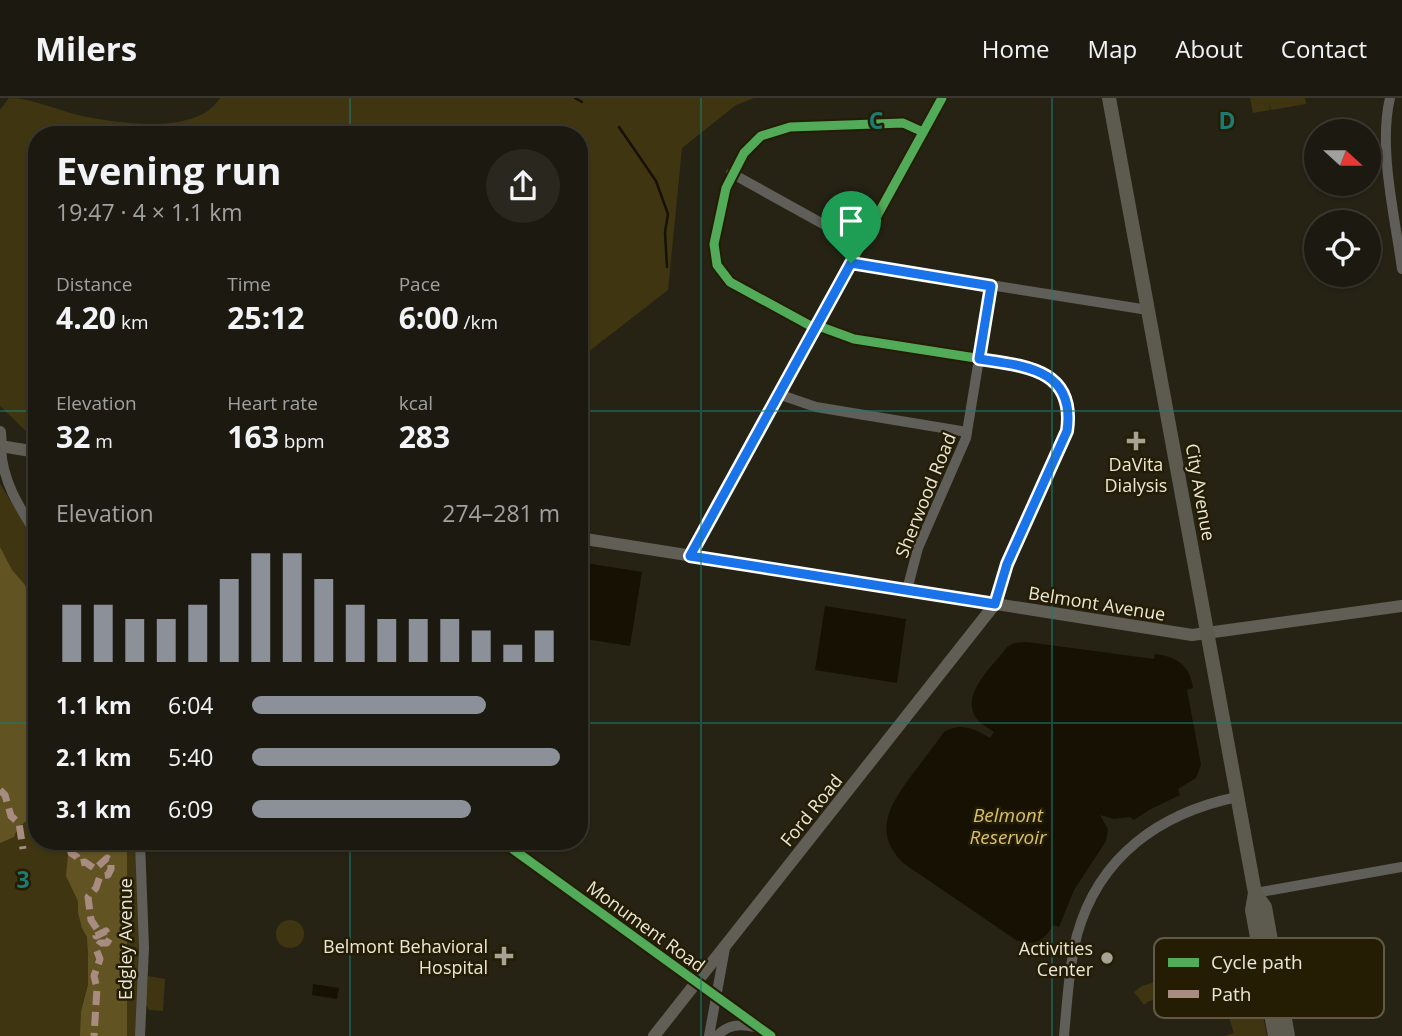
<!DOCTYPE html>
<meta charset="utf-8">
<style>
:root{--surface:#1c1a10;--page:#29271e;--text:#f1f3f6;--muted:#a0a19f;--line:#3a3830;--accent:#8c9099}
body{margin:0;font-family:"Open Sans",sans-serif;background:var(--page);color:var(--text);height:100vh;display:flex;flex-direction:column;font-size:26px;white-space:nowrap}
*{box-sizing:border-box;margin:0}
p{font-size:23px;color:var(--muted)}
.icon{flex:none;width:38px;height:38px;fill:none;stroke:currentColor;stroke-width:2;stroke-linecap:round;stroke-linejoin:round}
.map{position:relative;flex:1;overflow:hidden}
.side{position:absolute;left:28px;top:28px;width:560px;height:724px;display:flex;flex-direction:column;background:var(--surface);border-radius:28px;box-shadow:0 2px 5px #0004,0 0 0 2px var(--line)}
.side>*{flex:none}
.needle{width:46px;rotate:111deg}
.controls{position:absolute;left:1304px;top:21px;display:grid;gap:14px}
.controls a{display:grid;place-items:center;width:77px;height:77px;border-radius:50%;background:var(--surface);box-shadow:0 2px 5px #0004,0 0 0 2px var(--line);font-size:35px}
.pin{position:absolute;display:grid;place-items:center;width:60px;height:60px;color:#fff;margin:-72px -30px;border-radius:50% 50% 50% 0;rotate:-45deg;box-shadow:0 0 7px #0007}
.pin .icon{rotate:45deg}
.round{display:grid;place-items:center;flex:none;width:74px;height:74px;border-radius:37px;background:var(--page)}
.summary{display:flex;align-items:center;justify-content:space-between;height:119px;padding:0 28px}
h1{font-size:38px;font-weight:700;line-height:52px}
.metrics{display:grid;grid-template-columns:repeat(3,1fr);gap:10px;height:119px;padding:7px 28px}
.metrics div{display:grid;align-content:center}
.metrics b{font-size:30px;font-weight:700}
.metrics small{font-size:19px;font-weight:400}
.metrics p{font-size:19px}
.chart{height:196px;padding:14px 28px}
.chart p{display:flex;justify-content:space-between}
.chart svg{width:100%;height:126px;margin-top:7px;stroke:var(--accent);stroke-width:6}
ul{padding:0 28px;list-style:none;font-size:23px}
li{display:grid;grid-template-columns:112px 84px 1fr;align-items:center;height:52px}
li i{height:18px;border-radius:9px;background:var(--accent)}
header{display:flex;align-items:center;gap:42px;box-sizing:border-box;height:98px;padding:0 35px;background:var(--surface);border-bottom:2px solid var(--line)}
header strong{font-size:33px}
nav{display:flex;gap:38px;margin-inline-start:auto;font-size:24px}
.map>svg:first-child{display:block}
.green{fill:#3f3611}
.forest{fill:#625422}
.water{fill:#161103}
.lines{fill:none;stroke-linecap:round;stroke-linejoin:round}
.stream{stroke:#161103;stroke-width:2.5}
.minor{stroke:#605e58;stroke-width:10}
.major{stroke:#615e55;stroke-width:12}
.highway{stroke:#5d5a50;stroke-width:14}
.quiet{stroke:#a88b81;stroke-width:7;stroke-dasharray:14 7;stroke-linecap:butt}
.cycleway-casing{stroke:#241d04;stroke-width:13}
.cycleway{stroke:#51ab58;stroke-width:9}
.route-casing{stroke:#fff;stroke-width:14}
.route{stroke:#1a73e8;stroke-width:9}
.grid{fill:none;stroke:#1a7c73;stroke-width:2;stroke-opacity:0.55}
.poi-dot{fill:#a6a294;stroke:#241d04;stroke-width:2.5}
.labels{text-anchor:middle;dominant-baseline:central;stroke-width:5;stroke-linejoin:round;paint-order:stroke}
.poi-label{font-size:18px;fill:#ebe7d8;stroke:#241d04;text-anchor:end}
.street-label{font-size:18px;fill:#ebe7d8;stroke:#241d04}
.water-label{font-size:19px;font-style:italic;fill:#d8c16e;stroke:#241d04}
.key{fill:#241d04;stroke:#605a44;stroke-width:2}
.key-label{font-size:19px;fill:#ebe7d8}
.grid-label{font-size:23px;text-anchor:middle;font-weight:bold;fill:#1a7c73;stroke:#241d04;stroke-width:5;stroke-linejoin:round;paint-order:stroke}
</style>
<header>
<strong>Milers</strong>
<nav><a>Home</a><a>Map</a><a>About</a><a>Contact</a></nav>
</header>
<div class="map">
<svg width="1402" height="938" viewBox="0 0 1402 938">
<rect width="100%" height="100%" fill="#262315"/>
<g class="green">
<path d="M9,0c24,0 49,13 73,18 37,7 115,20 138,-18h534l-18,7 -54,43 -14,142 -89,69v-224h-542v303l-5,-1 -32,-31v-296z"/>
<polygon points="1250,0 1305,0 1306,6 1271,12 1269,4 1270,12 1253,15"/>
<polygon points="0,386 37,446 37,744 137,744 139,832 137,938 0,938"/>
<circle cx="290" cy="836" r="14"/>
<polygon points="148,878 165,881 163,913 149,912 146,907"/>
<polygon points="1162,882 1162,888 1155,902 1149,903 1144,907 1134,894 1142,888"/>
<polygon points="1226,889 1239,898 1253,900 1250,906 1256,913 1262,912 1267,938 1225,938 1234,935 1226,910 1230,909 1228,903 1224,904"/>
</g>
<g class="forest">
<path d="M0,449l12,23 13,15 5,14 7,11v207c-12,3 -19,9 -23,20l-14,6z"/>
<polygon points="113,748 125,750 127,755 127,938 80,938 81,914 88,887 88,855 87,839 82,830 78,815 78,803 66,778 68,757 71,753 105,751"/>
</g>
<g class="water">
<polygon points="579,464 642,474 630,548 579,540"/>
<polygon points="825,508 906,521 897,585 815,572"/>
<path d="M1027,544l127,17 1,-5c22,3 35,11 38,34l-6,2 14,75 -5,13 -18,11 2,6 -31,15 -15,10 -4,-3 -16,2 -14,-4 8,14 -2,12 -32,49 -15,37 -6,-2c-8,16 -20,22 -37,15l-113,-77c-31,-31 -13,-58 8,-87 11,-14 22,-29 33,-44 17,-11 33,-2 46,6l4,-6c-7,-5 -17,-10 -20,-18 -11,-23 21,-50 33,-67l7,-4z"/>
<polygon points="313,886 339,890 337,901 312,897"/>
</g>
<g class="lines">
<g class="stream">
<polyline points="575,0 582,4"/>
<polyline points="619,29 656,83 668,116 665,134 667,169"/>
</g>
<g class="minor">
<path d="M1390,0c-12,50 5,119 12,171"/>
<polyline points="923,34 903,25 790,29 761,38 744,55 726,90 714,146 717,167 730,184 809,227 824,230 854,241 1027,268 1048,278 1060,291 1066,305 1068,327 1065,339 1007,466 995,506"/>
<polyline points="731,75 861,147"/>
<polyline points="851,165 1148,212"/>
<polyline points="778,296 816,309 967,334"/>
<path d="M1,349c1,34 18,60 36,88"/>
<polyline points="907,492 918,450 966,340 991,188"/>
<polyline points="140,744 144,850 140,938"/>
<polyline points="503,744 771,938"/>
<polyline points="1255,795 1402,769"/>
<polyline points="709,938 725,850"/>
<path d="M717,938c11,-12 23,-12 38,-9"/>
<path d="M1064,938c3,-33 5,-68 13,-101 22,-79 83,-122 160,-138"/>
</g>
<g class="major">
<polyline points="0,334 1,349"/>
<polyline points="0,348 37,354"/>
<polyline points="579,440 1192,537 1402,508"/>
<polyline points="690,458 942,0"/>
<polyline points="654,938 995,506"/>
</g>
<g class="highway">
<polyline points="1109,0 1255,795 1252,812 1275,938"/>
<polyline points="1255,795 1265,809 1288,938"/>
</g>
<g class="quiet">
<polyline points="0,692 5,697 11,718 19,725 23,751"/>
<polyline points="70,749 71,755 77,759 80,765 85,764 95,771 107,760 111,762 111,771 108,777 100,778 96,790 88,799 91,822 97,831 96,838 106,833 110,840 107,845 100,845 96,851 100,861 94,878 97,890 94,938"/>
</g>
<defs>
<g id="cycleway">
<polyline points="923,34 903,25 790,29 761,38 744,55 726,90 714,146 717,167 730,184 809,227 824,230 854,241 1027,268 1048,278 1060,291 1066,305 1068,327 1065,339 1007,466 995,506"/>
<polyline points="690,458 942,0"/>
<polyline points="503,744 771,938"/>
</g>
</defs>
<use href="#cycleway" class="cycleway-casing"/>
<use href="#cycleway" class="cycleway"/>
</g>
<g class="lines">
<defs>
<path id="route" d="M851,165l140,23 -12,73c46,7 97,10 88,72l-60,133 -12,40 -305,-48z"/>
</defs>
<use href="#route" class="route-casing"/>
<use href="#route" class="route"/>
</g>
<path class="grid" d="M350,0v37M701,0v938M1052,0v938M0,313h37M579,313h823M0,625h37M579,625h823M350,744v194"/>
<g class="poi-dot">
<path d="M1132.5 332.5h7v7h7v7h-7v7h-7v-7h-7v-7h7z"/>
<path d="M500.5 847.5h7v7h7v7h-7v7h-7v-7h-7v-7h7z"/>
<circle cx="1107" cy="860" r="7"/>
</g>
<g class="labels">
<g class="poi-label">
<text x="1136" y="366" text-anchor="middle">DaVita<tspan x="1136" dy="21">Dialysis</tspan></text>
<text x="488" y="848">Belmont Behavioral<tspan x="488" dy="21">Hospital</tspan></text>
<text x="1093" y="850">Activities<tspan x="1093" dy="21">Center</tspan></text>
</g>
<g class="street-label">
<text transform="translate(1201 394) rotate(80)">City Avenue</text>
<text transform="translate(925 397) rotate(-68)">Sherwood Road</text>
<text transform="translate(1097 505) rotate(9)">Belmont Avenue</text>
<text transform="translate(811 712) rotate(-51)">Ford Road</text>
<text transform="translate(646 828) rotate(36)">Monument Road</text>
<text transform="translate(125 841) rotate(-90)">Edgley Avenue</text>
</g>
<g class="water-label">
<text x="1008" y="717">Belmont<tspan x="1008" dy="22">Reservoir</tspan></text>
</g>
</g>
<rect x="1154" y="840" width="230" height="80" rx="10" class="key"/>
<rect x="1168" y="860" width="31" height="9" fill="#51ab58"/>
<rect x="1168" y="892" width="31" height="8" fill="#a88b81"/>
<g class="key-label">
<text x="1211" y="871">Cycle path</text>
<text x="1211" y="903">Path</text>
</g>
<g class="grid-label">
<text x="876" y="31">C</text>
<text x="1227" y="31">D</text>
<text x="23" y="790">3</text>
</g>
</svg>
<div class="controls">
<a><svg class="needle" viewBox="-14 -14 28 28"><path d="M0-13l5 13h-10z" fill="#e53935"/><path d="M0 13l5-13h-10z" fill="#a0a19f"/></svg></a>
<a><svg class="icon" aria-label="locate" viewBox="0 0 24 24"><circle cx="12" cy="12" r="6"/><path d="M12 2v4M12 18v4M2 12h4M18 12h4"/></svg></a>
</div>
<div class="pin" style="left:851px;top:165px;background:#1e9e55"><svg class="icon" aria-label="arrive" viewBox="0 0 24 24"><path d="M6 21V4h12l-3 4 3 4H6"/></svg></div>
<section class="side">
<div class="summary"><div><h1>Evening run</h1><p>19:47 · 4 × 1.1 km</p></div><a class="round"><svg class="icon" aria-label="share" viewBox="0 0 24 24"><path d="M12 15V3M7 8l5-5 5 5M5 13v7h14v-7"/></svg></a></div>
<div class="metrics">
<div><p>Distance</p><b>4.20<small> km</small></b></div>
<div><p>Time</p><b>25:12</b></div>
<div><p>Pace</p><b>6:00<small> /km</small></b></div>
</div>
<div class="metrics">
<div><p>Elevation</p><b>32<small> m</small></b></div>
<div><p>Heart rate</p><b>163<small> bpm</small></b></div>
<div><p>kcal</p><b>283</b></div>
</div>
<div class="chart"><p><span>Elevation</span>274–281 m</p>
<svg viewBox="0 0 160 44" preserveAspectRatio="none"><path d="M5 44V24M15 44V24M25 44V29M35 44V29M45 44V24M55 44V15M65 44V6M75 44V6M85 44V15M95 44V24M105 44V29M115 44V29M125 44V29M135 44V33M145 44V38M155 44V33"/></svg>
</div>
<ul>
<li><b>1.1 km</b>6:04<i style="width:76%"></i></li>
<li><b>2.1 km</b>5:40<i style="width:100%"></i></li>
<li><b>3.1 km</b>6:09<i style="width:71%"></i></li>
</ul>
</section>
</div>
